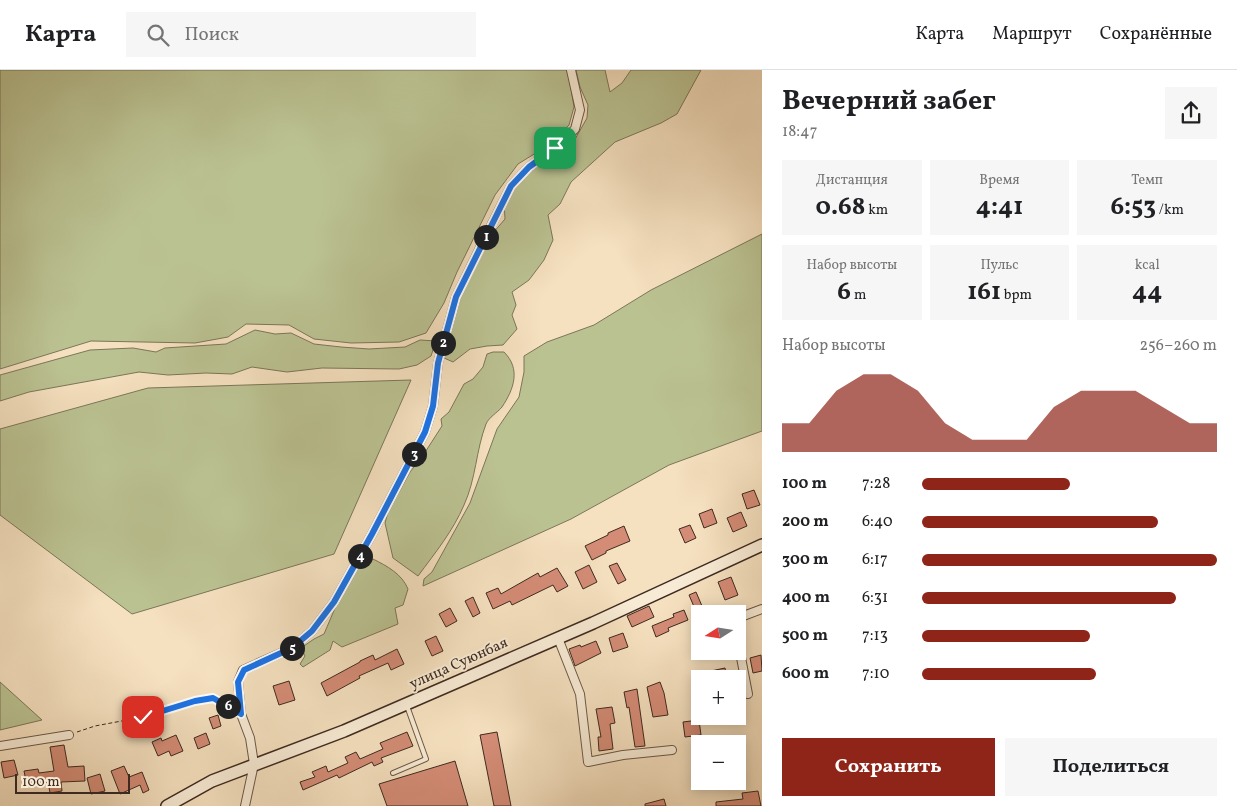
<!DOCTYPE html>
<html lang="ru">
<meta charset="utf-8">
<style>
:root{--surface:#fff;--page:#f6f6f6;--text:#202124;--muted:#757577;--line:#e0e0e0;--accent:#8f2418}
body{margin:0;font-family:Vollkorn,serif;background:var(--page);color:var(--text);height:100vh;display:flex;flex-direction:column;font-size:19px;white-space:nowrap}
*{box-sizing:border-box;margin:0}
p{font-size:16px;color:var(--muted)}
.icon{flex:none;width:28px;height:28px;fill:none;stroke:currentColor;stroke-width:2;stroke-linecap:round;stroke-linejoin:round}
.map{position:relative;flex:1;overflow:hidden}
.details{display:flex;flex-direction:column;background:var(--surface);width:475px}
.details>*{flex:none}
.needle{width:32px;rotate:258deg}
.fabs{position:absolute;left:691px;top:535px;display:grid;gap:10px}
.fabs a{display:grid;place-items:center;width:55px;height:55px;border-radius:0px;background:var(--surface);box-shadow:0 2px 12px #0003;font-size:25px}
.scale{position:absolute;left:15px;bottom:12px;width:115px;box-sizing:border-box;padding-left:5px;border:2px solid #3e2a20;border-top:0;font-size:14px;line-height:18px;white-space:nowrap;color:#3e2a20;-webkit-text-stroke:4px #f8ebd5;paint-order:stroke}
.pin{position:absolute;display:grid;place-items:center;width:42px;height:42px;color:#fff;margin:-21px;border-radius:10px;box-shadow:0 2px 8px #0006}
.km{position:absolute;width:25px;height:25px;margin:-12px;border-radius:50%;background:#222;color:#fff;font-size:14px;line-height:25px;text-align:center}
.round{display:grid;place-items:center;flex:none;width:52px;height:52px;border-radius:0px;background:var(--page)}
.overview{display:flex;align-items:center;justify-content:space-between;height:85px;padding:0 20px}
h1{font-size:28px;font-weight:700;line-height:38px}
.figures{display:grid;grid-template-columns:repeat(3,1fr);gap:8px;height:85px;padding:5px 20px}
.figures div{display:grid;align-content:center;border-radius:0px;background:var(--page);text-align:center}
.figures b{font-size:25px;font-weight:700}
.figures small{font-size:14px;font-weight:400}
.figures p{font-size:14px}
.chart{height:140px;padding:10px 20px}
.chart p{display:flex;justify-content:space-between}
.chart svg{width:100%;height:90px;margin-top:5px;fill:var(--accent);opacity:.7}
.button{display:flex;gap:10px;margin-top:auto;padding:10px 20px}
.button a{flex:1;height:58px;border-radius:0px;background:var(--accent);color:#fff;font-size:20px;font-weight:700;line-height:58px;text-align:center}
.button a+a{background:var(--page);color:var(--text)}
ul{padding:0 20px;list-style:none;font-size:16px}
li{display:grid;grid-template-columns:80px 60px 1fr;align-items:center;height:38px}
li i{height:12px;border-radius:6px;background:var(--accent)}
header{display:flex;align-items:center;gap:30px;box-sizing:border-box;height:70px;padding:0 25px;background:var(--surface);border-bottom:1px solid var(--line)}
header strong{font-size:24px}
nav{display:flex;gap:28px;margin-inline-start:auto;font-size:18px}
.search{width:350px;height:45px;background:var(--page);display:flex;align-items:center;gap:12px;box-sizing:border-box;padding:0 18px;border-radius:0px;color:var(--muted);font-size:19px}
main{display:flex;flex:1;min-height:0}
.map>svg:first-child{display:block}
.green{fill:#bbc292;stroke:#7c7659}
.building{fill:#d48c76;stroke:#3e2a20}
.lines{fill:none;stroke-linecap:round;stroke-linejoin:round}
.service-casing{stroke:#6c5848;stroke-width:6}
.minor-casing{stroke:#6c5848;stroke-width:10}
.secondary-casing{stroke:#3e2a20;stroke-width:14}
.path{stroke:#3e2a20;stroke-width:1;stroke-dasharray:4 2.5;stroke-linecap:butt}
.service{stroke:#f8ebd5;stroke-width:4}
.minor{stroke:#f8ebd5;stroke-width:8}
.secondary{stroke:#f8ebd5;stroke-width:11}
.route-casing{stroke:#fff;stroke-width:10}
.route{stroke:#1a73e8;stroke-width:6}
.labels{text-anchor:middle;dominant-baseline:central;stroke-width:4;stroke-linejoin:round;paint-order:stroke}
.street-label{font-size:15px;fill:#3e2a20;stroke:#f8ebd5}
</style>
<header>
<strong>Карта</strong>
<div class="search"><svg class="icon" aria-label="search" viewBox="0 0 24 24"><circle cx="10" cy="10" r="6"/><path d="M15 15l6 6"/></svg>Поиск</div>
<nav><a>Карта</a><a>Маршрут</a><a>Сохранённые</a></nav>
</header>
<main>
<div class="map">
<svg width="762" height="736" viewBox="0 0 762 736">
<rect width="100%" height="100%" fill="#f5e0bf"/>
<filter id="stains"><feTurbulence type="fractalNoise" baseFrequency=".004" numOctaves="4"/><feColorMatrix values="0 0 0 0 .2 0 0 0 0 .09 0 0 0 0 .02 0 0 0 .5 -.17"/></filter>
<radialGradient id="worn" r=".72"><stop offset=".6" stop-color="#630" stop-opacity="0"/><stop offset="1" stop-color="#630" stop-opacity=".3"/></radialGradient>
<g class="green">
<polygon points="0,0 568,0 574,37 569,55 552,73 518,94 495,125 457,202 444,233 426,263 399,272 351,273 314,269 289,255 246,254 228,267 195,273 91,271 0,299"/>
<polygon points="576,0 605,0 610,22 622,13 631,0 701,0 677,44 661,53 615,72 571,112 560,134 548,145 553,170 544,190 529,210 512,222 516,235 512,245 517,259 503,275 487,276 470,279 453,292 442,287 462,214 493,163 505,149 504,132 526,104 574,71 587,48 588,35 580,17"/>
<polygon points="762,164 762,361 669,395 571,449 423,516 424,509 432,502 470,433 497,359 519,327 524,302 524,286 547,272 594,255 651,220"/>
<polygon points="255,260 275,264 291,263 314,274 341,277 369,279 405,277 420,270 436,271 431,286 417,295 399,299 322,298 287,302 252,297 232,304 206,303 168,305 139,302 29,322 0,331 0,305 90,280 133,278 156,282 165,278 226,274"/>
<path d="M493,282h11c17,17 10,37 -2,55 -5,6 -13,10 -16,17 -10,26 -10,55 -22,81 -11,26 -29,48 -46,71l-25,-18 -8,-35 3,-11 22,-40 12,-15 20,-31 -1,-7 8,-7 15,-28 9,-5 10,-12 4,-13z"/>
<polygon points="411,310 334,484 132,544 0,445 0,359 148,318"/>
<path d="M373,489c14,7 29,15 35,30l-5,16 -8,3 3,16 -56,23 -9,-6 -3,9 -27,17 -3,-3 5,-8 -4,-8 13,-9 10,-5 26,-61 13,-10z"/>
<polygon points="0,612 42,650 0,660"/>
</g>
<g class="building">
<polygon points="754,420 760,435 747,439 742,424"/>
<polygon points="712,439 717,453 704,458 699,444"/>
<polygon points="741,442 747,456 733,462 727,448"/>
<polygon points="690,455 696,468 685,473 679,459"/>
<polygon points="624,456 630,471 606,481 606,483 592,490 585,476 608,465 608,463"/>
<polygon points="617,493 626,510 618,514 609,496"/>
<polygon points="589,495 597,512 583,519 575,502"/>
<polygon points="557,498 568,516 557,522 553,515 512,535 510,531 493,539 486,523 498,518 501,524 538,503 540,507"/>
<polygon points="731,507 738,525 725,530 718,512"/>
<polygon points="696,522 702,536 695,539 689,525"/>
<polygon points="473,527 480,543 473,547 465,531"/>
<polygon points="649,536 654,547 632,557 627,546"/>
<polygon points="450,538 457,551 446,557 439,544"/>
<polygon points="684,540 688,550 668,558 669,561 656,567 652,556 674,547 673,544"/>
<polygon points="623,563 628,577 613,582 609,568"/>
<polygon points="436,566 443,581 432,586 425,571"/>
<polygon points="596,571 601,583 575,596 569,579 580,575 581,577"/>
<polygon points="397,579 404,594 391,600 388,593 359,606 360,608 327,626 321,613 360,592 360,591 373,585 375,590"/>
<polygon points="761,585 762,601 753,603 750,588"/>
<polygon points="725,598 727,609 712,609 711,601"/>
<polygon points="289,611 295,630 279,635 273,616"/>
<polygon points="660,612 664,623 668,645 653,647 647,617"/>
<polygon points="637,619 645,676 635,677 629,637 627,638 624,622"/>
<polygon points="612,637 615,653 610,654 613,679 599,681 598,667 601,667 596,639"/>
<polygon points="218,645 221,656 213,659 209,648"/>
<polygon points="699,650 701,665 685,667 683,652"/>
<polygon points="407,662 413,676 381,688 383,692 374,696 372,692 339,708 337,705 303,720 300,712 315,707 312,702 326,696 328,702 348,693 345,687 356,682 360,689 383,679 380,673"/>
<polygon points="497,662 511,736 494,736 480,665"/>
<polygon points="206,663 210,674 198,679 194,668"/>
<polygon points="176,665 183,681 171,686 169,681 158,686 152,672 161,668 162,671"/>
<polygon points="64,675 68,697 84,696 85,711 61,712 62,721 50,723 48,712 27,716 24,701 38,699 39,703 54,701 50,677"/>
<polygon points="14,690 18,705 4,708 1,692"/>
<polygon points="455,691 468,736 387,736 379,714"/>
<polygon points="124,696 129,707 142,702 149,720 143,723 140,715 120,724 111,701"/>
<polygon points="100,704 105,721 91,724 87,708"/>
<polygon points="758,721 761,736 716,736 716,732 743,729 742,723"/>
<polygon points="664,729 666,736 645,736 645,734"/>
</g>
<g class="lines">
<defs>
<polyline id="service" points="393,703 426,689 407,636"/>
<g id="minor">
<polyline points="738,548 762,539"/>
<polyline points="558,568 580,624 588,692 623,685 672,680"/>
<polyline points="738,572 748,624"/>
<polyline points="0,676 69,665"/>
<polyline points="245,736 254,694 250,668 241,644 238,612 243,600 292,578 312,561 334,532 372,464 425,362 433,336 438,293 456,227 482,174 511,116 529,97 555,78 575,59 580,40 571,0"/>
</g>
<polyline id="secondary" points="167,736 212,711 344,661 593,553 762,475"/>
</defs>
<use href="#service" class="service-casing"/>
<use href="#minor" class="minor-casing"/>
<use href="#secondary" class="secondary-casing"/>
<polyline class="path" points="77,662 95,656 143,647 195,631 213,628 233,639"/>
<use href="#service" class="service"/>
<use href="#minor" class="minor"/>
<use href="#secondary" class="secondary"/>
</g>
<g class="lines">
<defs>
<polyline id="route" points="143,647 195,631 213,628 241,644 238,612 244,600 292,578 312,561 334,532 372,464 425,362 433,336 438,293 456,227 511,116 529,97 555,78"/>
</defs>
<use href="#route" class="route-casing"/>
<use href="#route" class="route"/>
</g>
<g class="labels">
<g class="street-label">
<text transform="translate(459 594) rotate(-24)">улица Суюнбая</text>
</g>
</g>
<rect width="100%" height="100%" filter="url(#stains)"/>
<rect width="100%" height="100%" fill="url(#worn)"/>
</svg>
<div class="fabs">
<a><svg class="needle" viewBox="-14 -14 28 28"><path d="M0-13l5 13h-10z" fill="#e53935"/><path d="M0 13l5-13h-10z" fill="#757577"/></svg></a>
<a>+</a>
<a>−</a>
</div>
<div class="scale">100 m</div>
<div class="pin" style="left:555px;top:78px;background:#1e9e55"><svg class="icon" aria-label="arrive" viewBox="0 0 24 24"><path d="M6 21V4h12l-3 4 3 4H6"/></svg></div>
<div class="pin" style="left:143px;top:647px;background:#d93025"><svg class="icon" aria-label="check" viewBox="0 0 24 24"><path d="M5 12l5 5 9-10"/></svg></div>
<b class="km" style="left:486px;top:167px">1</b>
<b class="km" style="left:443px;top:273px">2</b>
<b class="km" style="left:414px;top:384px">3</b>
<b class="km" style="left:360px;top:486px">4</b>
<b class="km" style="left:292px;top:578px">5</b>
<b class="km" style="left:228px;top:636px">6</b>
</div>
<section class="details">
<div class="overview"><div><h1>Вечерний забег</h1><p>18:47</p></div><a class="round"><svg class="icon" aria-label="share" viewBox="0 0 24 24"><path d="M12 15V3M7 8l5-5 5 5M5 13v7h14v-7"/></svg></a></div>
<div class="figures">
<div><p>Дистанция</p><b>0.68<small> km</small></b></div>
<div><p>Время</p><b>4:41</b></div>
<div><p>Темп</p><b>6:53<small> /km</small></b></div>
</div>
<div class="figures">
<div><p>Набор высоты</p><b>6<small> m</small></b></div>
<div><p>Пульс</p><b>161<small> bpm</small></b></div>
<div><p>kcal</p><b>44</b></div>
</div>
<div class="chart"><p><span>Набор высоты</span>256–260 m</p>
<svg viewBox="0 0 160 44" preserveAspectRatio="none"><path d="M0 44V30L10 30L20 14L30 6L40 6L50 14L60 30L70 38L80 38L90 38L100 22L110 14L120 14L130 14L140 22L150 30L160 30V44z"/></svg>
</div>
<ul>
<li><b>100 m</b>7:28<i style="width:50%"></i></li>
<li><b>200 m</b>6:40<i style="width:80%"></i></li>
<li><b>300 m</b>6:17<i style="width:100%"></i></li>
<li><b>400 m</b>6:31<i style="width:86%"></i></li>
<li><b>500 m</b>7:13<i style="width:57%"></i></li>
<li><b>600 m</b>7:10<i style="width:59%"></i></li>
</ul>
<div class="button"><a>Сохранить</a><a>Поделиться</a></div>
</section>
</main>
